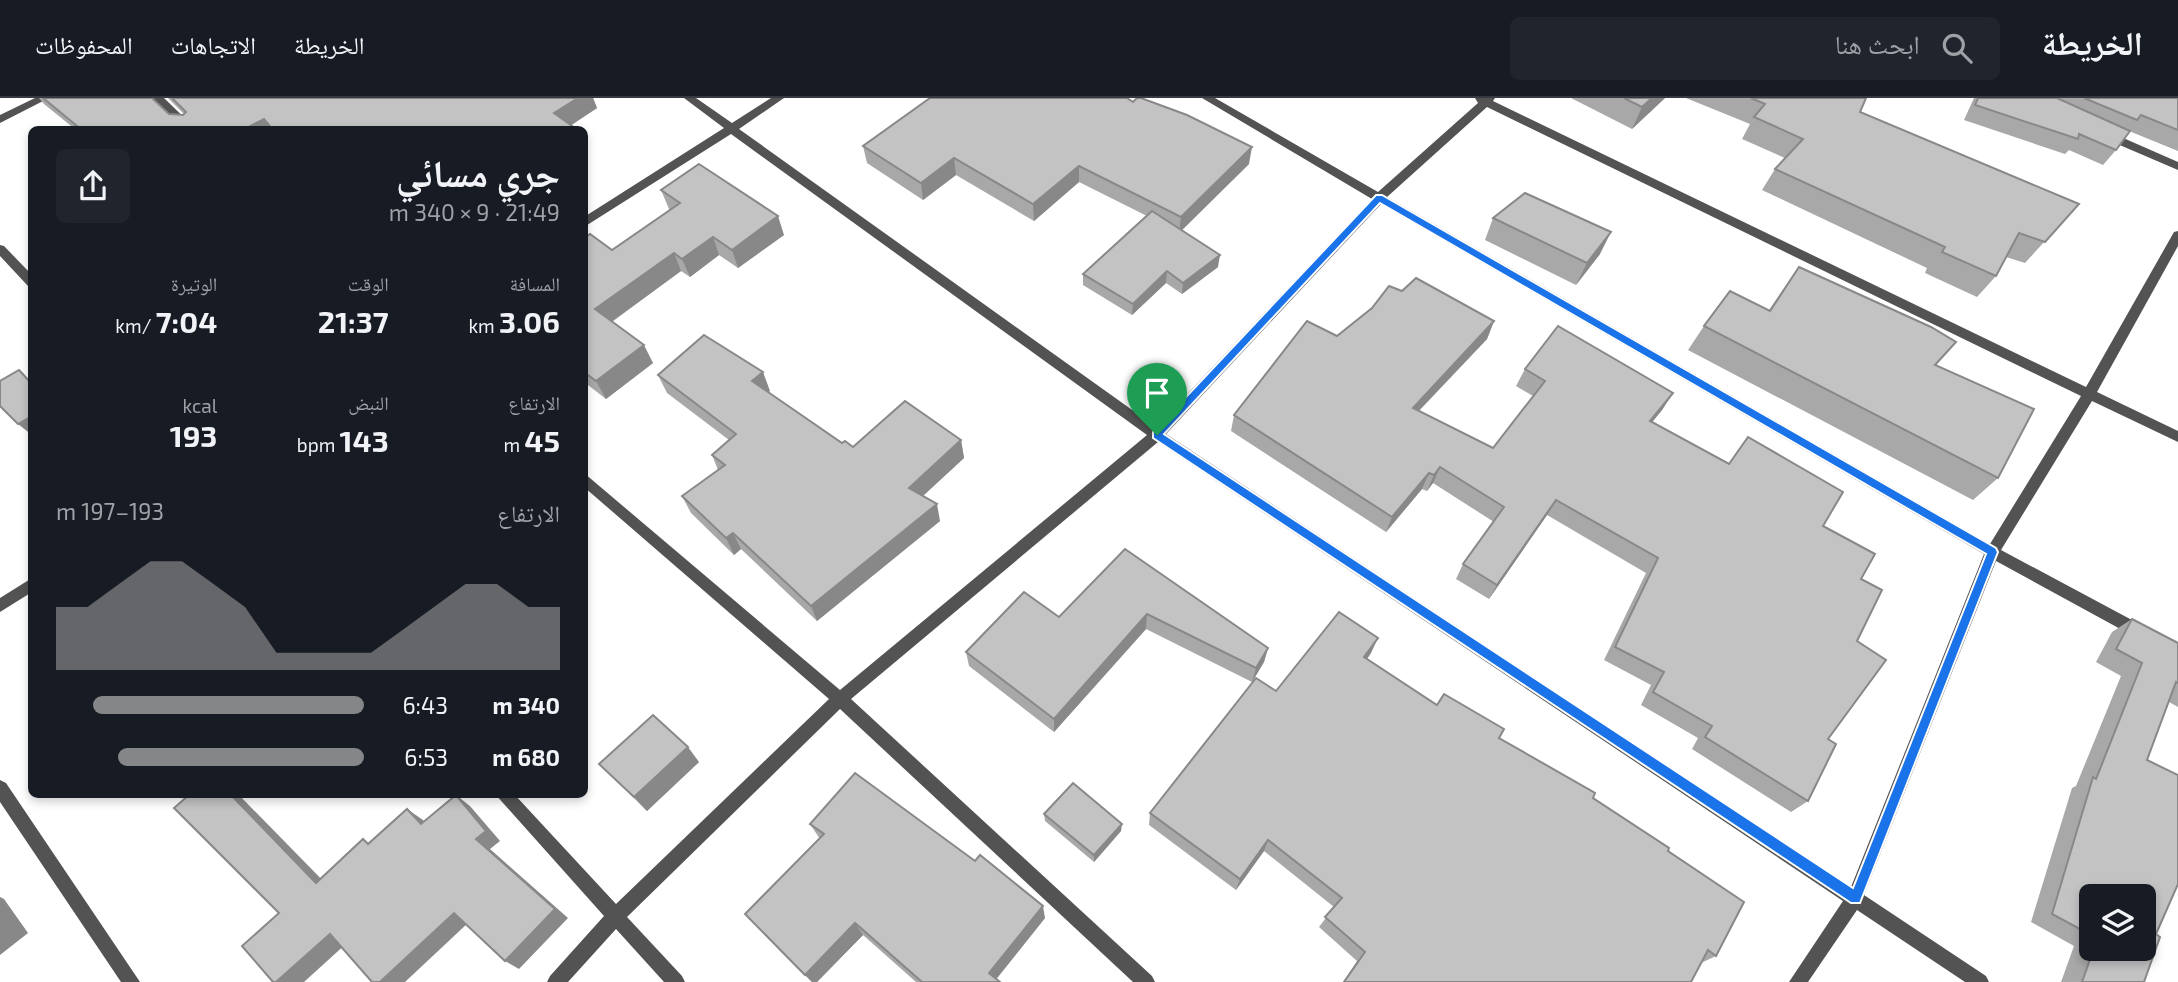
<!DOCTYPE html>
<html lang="ar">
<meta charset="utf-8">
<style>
:root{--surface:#171b24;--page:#20242c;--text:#f1f3f6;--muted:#9ea1a6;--line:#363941;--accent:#858687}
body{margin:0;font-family:"Exo 2","Noto Naskh Arabic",sans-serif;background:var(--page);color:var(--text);direction:rtl;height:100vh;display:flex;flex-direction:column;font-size:26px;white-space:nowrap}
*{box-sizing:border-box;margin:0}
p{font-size:23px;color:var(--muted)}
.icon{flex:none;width:38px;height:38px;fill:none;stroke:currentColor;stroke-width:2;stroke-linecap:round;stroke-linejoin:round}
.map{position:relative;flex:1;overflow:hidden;direction:ltr}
.panel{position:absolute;left:28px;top:28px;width:560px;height:672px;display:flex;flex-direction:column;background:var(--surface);border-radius:10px;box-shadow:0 4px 10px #0003;direction:rtl}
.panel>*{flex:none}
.controls{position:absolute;left:2079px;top:786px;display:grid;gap:14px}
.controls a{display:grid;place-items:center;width:77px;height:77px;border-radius:10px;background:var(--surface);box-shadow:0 4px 10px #0003;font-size:35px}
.pin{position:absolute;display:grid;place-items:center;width:60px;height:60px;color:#fff;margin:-72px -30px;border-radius:50% 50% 50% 0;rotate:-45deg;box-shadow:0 0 7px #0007}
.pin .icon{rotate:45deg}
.round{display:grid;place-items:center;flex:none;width:74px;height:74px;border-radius:10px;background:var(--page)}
.overview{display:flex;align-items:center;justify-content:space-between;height:119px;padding:0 28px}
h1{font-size:38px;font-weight:700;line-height:52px}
.stats{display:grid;grid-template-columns:repeat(3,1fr);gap:10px;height:119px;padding:7px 28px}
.stats div{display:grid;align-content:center}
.stats b{font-size:30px;font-weight:700}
.stats small{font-size:19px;font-weight:400}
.stats p{font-size:19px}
.chart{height:196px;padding:14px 28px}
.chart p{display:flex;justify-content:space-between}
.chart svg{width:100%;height:126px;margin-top:7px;fill:var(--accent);opacity:.7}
ul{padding:0 28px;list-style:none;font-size:23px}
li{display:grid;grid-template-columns:112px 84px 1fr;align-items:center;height:52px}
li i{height:18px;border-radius:9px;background:var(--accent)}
header{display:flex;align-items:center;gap:42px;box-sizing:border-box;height:98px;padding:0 35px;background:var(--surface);border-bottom:2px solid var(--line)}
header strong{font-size:33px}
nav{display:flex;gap:38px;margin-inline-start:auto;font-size:24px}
.search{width:490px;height:63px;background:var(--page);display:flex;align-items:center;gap:18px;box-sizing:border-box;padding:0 24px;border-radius:10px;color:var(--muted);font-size:26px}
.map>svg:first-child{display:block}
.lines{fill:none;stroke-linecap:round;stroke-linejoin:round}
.street{fill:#535353;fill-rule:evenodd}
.wall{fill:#a8a8a8;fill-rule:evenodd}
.shaded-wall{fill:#888}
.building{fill:#c3c3c3;stroke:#888;stroke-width:2}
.route{fill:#1a73e8;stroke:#fff;stroke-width:2;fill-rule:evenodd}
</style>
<header>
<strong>الخريطة</strong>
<div class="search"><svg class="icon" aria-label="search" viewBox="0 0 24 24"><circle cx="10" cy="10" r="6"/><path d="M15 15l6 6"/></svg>ابحث هنا</div>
<nav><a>الخريطة</a><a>الاتجاهات</a><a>المحفوظات</a></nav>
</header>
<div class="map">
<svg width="2178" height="884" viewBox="0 0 2178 884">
<rect width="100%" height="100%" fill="#fff"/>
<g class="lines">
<g class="street">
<polygon points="35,0 49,0 0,25 0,17"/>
<polygon points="152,0 164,0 197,32 185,32"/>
<path d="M684,0h12l36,25 39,-25h13l-45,31 417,298 216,-228 -170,-101h13l163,94 100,-89 -3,-5h20l-2,3 593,286 88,-155 4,-1v15l-81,146 81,39v11l-86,-41 -91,149 144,77 2,5 -2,5 -5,2 -5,-2 -139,-76 -132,334 122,81 3,6h-24l-108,-72 -49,72h-19l54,-81 -685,-459 -307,257 301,277 3,6h-22l-293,-273 -213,208 55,59 3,6h-21l-48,-53 -48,53h-21l3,-6 54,-60 -109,-122h19l102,110 213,-205 -245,-212v-14l256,217 307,-255 -416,-301 -147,93v-10l140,-89zM1487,9l594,289 -91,148 -603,-347zM1381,106l603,350 -133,333 -685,-453z"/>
<polygon points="2105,32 2178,64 2178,72 2101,39 2101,33"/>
<polygon points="0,147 4,148 32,177 32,189 28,188 0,158"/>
<polygon points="32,480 32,494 0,514 0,500"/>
<polygon points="0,682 6,685 140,884 121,884 0,704"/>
</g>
</g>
<g class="wall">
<polygon points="39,0 152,0 169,16 183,17 184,16 168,0 593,0 597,10 571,27 576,32 76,32 44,6"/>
<polygon points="1571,0 1665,0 1632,31"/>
<polygon points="1686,0 1866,0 1860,14 2079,106 2025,165 2006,159 1996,178 1977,199 1925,175 1927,170 1762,92 1775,71 1785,60 1742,41 1750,26"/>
<polygon points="1974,0 2178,0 2178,53 2129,33 2116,52 2103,67 2069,52 2065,56 1964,22"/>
<polygon points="863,48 1249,66 1182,132 1218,169 1182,196 1166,185 1132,217 1083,187 1083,176 1147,118 1079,84 1034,123 956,77 923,102 867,65"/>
<polygon points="661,92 784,137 738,170 719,157 690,179 681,173 612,224 653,265 606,301 584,284 584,140 612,152 670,112 669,111"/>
<polygon points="1493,120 1600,156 1576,187 1485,142"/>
<polygon points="1799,169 1935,267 1998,380 1973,402 1688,252 1704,228 1769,212"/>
<polygon points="1494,223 1487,241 1419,313 1493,350 1533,298 1516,288 1525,271 1673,295 1662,312 1652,324 1729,365 1748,339 1823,428 1861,481 1857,543 1828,641 1808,703 1791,714 1692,651 1698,640 1641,607 1651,587 1604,562 1646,475 1547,417 1489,501 1456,481 1463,466 1494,424 1433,385 1427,393 1422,391 1386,434 1231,333 1234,317 1337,238"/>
<polygon points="658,277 770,293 768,294 842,345 853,349 961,342 964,360 923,398 940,423 817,523 741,451 734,457 691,415 682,398 718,372 712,357 729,342 667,295"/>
<polygon points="1125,451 1268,550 1264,564 1252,584 1146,531 1054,634 969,568 966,554 1059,519"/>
<path d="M2132,521l46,24v64l-9,-5 -22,58 9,174 -12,48h-83l13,-36 -43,-24 41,-134 4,-2 45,-110 -25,-14 16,-30zM2091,798l53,52h-53z"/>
<polygon points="1371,555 1367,561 1437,607 1499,640 1593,700 1668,753 1716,858 1701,865 1691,884 1343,884 1357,863 1319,829 1334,809 1264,753 1236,792 1149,727 1150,715 1276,593"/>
<polygon points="699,664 647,713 599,666"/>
<polygon points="1044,716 1121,733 1094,764 1045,723"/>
<polygon points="810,726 1045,820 996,881 1000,884 916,884 863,837 817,884 812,884 745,816 820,741"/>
</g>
<g class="shaded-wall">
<polygon points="578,0 593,0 597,10 564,32 554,15"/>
<polygon points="1652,0 1665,0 1632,31 1642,9"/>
<polygon points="264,21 272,32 243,32"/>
<polygon points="1252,49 1249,66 1179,135 1181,119"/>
<polygon points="954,60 956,77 923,102 921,85"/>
<polygon points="1079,68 1079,84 1034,123 1033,106"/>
<polygon points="778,118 784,137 738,170 732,152"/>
<polygon points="1611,134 1600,156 1576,187 1587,165"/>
<polygon points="713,139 719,157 690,179 682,161"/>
<polygon points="674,155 681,173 604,229 595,211"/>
<polygon points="1220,157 1218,169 1182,196 1183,185"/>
<polygon points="1167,173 1166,185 1132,217 1133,206"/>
<polygon points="1494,223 1487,241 1406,326 1413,310"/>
<polygon points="644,247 653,265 606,301 596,283"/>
<polygon points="763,274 770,293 759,301 752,283"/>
<polygon points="1673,295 1662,312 1639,340 1650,323"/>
<polygon points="32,318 32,337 18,326"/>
<polygon points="961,342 964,360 913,407 909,390"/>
<polygon points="1440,369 1433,385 1427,393 1434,377"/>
<polygon points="1429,375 1422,391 1386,434 1392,419"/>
<polygon points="1556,402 1547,417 1489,501 1497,487"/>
<polygon points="937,406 940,423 817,523 811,508"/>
<polygon points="733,435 741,451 734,457 726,440"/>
<polygon points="1147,516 1146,531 1054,634 1054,621"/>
<polygon points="1378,540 1371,555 1357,574 1364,559"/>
<polygon points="1268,550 1264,564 1252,584 1256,570"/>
<polygon points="688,649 699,664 647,713 634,699"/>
<polygon points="230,696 238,696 334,794 316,785"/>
<polygon points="456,697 470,708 500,743 490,751 568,820 519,871 505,863"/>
<polygon points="407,711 423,722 436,736 421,726"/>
<polygon points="1122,726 1121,733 1094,764 1094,757"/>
<polygon points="1268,742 1264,753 1236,792 1240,781"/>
<polygon points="0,799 4,801 28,835 0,857"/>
<polygon points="1043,808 1045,820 994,884 989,875"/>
<polygon points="454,815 469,824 405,884 380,884"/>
<polygon points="855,825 863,837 817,884 812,884 805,877"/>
<polygon points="330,836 348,844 304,884 276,884"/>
</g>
<g class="building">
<polygon points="43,0 152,0 169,16 183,17 186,14 172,0 578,0 554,15 575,30 572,32 273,32 264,21 243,32 82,32"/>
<polygon points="930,0 1127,0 1133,4 1137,0 1141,0 1187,17 1252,49 1181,119 1079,68 1033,106 954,60 921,85 863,48"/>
<polygon points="1624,0 1652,0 1642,9"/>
<polygon points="1751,0 1866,0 1860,14 2079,106 2045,144 2019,135 1996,178 1942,154 1945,149 1775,71 1803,41 1754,19 1765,6"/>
<polygon points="1978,0 2057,0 2130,33 2116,52 2079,36 2078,41 1975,7"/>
<polygon points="2084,0 2178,0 2178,32 2141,17 2137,22"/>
<polygon points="699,66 778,118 732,152 713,139 682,161 674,155 595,211 644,247 596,283 584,274 584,140 590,136 612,152 680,105 661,92"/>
<polygon points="1525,95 1611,134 1587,165 1493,120"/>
<polygon points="1152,113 1220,157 1183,185 1167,173 1133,206 1083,176"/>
<polygon points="1799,169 1931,229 1956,244 1935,267 2034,311 1998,380 1704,228 1730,193 1770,213"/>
<polygon points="1416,180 1494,223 1413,310 1493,350 1545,283 1525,271 1558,228 1673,295 1650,323 1729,366 1748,339 1843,394 1823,428 1875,456 1861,481 1882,492 1857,543 1886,562 1828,641 1836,646 1808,703 1705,639 1712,628 1653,594 1664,574 1615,549 1658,460 1556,402 1497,487 1463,466 1504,409 1440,369 1434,377 1429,375 1392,419 1234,317 1307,223 1337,238 1372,210 1389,188 1402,193"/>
<polygon points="704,237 763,274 752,283 842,345 845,343 853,349 905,303 961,342 909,390 937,406 811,508 733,435 726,440 682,398 725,367 712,357 736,336 658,277"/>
<polygon points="19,272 32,286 32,318 18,326 0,308 0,283"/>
<polygon points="1125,451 1268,550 1256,570 1147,516 1054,621 966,554 1024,494 1059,519"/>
<polygon points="1339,514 1378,540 1364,559 1437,607 1444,596 1504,631 1499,640 1595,695 1593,700 1669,750 1668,753 1744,804 1716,858 1708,852 1691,884 1344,884 1365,854 1325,819 1342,800 1268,742 1240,781 1150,715 1256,580 1276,593"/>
<polygon points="2132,521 2178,545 2178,585 2176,584 2147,662 2178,677 2178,786 2156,836 2160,839 2144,884 2082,884 2094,850 2144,850 2144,798 2091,798 2091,837 2052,816 2093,679 2096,681 2142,565 2116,551"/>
<polygon points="653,617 688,649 634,699 599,666"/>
<polygon points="855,675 975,763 980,757 1043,808 989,875 1000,884 922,884 855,825 805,877 745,816 824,736 810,726"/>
<polygon points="1073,685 1122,726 1094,757 1044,716"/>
<polygon points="190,696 230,696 316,785 363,741 368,746 407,711 421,726 456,697 486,733 476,741 555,811 505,863 454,815 380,884 372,884 330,836 276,884 273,884 242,848 279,815 174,710"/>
</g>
<path class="route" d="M1376,97h6l614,353 2,4 -138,351h-9l-698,-465v-6zM1380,105l606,351 -133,334 -689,-454z"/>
</svg>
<div class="controls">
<a><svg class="icon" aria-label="layers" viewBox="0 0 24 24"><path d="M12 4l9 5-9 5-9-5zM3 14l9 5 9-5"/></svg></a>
</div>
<div class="pin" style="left:1157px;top:337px;background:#1e9e55"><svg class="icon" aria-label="arrive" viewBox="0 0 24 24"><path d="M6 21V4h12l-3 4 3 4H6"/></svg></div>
<section class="panel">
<div class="overview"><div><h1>جري مسائي</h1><p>21:49 · 9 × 340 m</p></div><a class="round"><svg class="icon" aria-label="share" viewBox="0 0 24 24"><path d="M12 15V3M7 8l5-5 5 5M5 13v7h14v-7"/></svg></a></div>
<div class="stats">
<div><p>المسافة</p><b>3.06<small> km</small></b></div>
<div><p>الوقت</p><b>21:37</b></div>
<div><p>الوتيرة</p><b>7:04<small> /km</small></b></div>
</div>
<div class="stats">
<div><p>الارتفاع</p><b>45<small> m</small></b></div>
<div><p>النبض</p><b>143<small> bpm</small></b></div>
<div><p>kcal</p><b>193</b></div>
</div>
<div class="chart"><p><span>الارتفاع</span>193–197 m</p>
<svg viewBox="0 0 160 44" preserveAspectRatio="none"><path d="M0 44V22L10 22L20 14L30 6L40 6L50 14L60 22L70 38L80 38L90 38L100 38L110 30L120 22L130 14L140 14L150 22L160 22V44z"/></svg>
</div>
<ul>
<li><b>340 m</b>6:43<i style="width:88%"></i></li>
<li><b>680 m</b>6:53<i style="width:80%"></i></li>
</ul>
</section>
</div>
